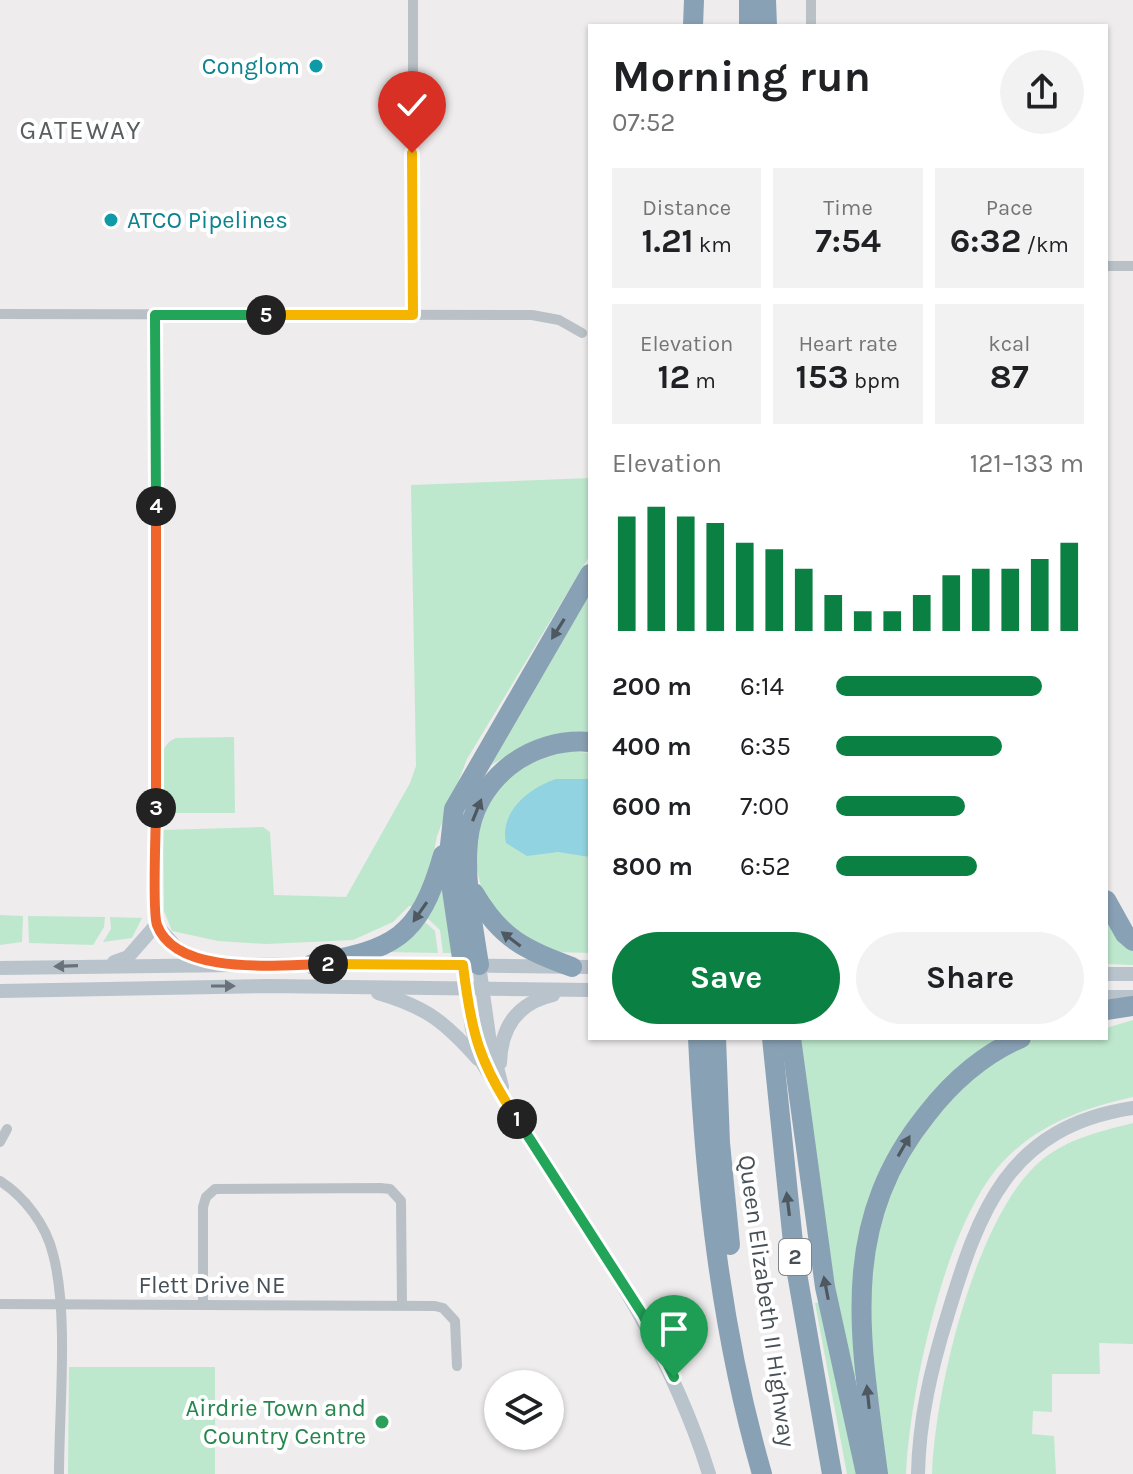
<!DOCTYPE html>
<meta charset="utf-8">
<style>
:root{--surface:#fff;--page:#f2f2f2;--text:#202124;--muted:#757577;--accent:#0b8043}
body{margin:0;font-family:Karla,sans-serif;background:var(--page);color:var(--text);height:100vh;display:flex;flex-direction:column;font-size:30px;white-space:nowrap}
*{box-sizing:border-box;margin:0}
p{font-size:26px;color:var(--muted)}
.icon{flex:none;width:44px;height:44px;fill:none;stroke:currentColor;stroke-width:2;stroke-linecap:round;stroke-linejoin:round}
.map{position:relative;flex:1;overflow:hidden}
.sheet{position:absolute;left:588px;top:24px;width:520px;height:1016px;display:flex;flex-direction:column;background:var(--surface);border-radius:0px;box-shadow:0 2px 6px #0004}
.sheet>*{flex:none}
.buttons{position:absolute;left:484px;top:1370px;display:grid;gap:16px}
.buttons a{display:grid;place-items:center;width:80px;height:80px;border-radius:50%;background:var(--surface);box-shadow:0 2px 6px #0004;font-size:40px}
.pin{position:absolute;display:grid;place-items:center;width:68px;height:68px;color:#fff;margin:-82px -34px;border-radius:50% 50% 50% 0;rotate:-45deg;box-shadow:0 0 8px #0007}
.pin .icon{rotate:45deg}
.km{position:absolute;width:40px;height:40px;margin:-20px;border-radius:50%;background:#222;color:#fff;font-size:22px;line-height:40px;text-align:center}
.round{display:grid;place-items:center;flex:none;width:84px;height:84px;border-radius:42px;background:var(--page)}
.headline{display:flex;align-items:center;justify-content:space-between;height:136px;padding:0 24px}
h1{font-size:44px;font-weight:700;line-height:60px}
.figures{display:grid;grid-template-columns:repeat(3,1fr);gap:12px;height:136px;padding:8px 24px}
.figures div{display:grid;align-content:center;border-radius:0px;background:var(--page);text-align:center}
.figures b{font-size:34px;font-weight:700}
.figures small{font-size:22px;font-weight:400}
.figures p{font-size:22px}
.chart{height:224px;padding:16px 24px}
.chart p{display:flex;justify-content:space-between}
.chart svg{width:100%;height:144px;margin-top:8px;stroke:var(--accent);stroke-width:6}
.cta{display:flex;gap:16px;margin-top:auto;padding:16px 24px}
.cta a{flex:1;height:92px;border-radius:48px;background:var(--accent);color:#fff;font-size:32px;font-weight:700;line-height:92px;text-align:center}
.cta a+a{background:var(--page);color:var(--text)}
ul{padding:0 24px;list-style:none;font-size:26px}
li{display:grid;grid-template-columns:128px 96px 1fr;align-items:center;height:60px}
li i{height:20px;border-radius:10px;background:var(--accent)}
.map>svg:first-child{display:block}
.green{fill:#bee8cd}
.water{fill:#91d3e0}
.lines{fill:none;stroke-linecap:round;stroke-linejoin:round}
.street{stroke:#b9c1c7;stroke-width:10}
.secondary{stroke:#b9c3cc;stroke-width:14}
.highway{stroke:#89a1b5;stroke-width:20}
.oneway{fill:#4e5860}
.oneway2{fill:#69727a}
.split-1-casing{stroke:#fff;stroke-width:16}
.split-2-casing{stroke:#fff;stroke-width:16}
.split-3-casing{stroke:#fff;stroke-width:16}
.split-4-casing{stroke:#fff;stroke-width:16}
.split-5-casing{stroke:#fff;stroke-width:16}
.split-6-casing{stroke:#fff;stroke-width:16}
.split-1{stroke:#22a559;stroke-width:10}
.split-2{stroke:#f5b400;stroke-width:10}
.split-3{stroke:#f0652b;stroke-width:10}
.split-4{stroke:#f0652b;stroke-width:10}
.split-5{stroke:#22a559;stroke-width:10}
.split-6{stroke:#f5b400;stroke-width:10}
.culture-dot{fill:#0f9aa8;stroke:#fff;stroke-width:3}
.leisure-dot{fill:#2e9e5b;stroke:#fff;stroke-width:3}
.labels{text-anchor:middle;dominant-baseline:central;stroke-width:8;stroke-linejoin:round;paint-order:stroke}
.shield{fill:#fff;stroke:#7e8489;stroke-width:2}
.shield-label{font-size:22px;font-weight:bold;fill:#475057}
.culture-label{font-size:24px;fill:#0d838f;stroke:#fff;text-anchor:end}
.street-label{font-size:24px;fill:#475057;stroke:#fff}
.leisure-label{font-size:24px;fill:#27864d;stroke:#fff;text-anchor:end}
.neighbourhood-label{font-size:26px;letter-spacing:2px;fill:#595d60;stroke:#fff}
</style>
<div class="map">
<svg width="1133" height="1474" viewBox="0 0 1133 1474">
<rect width="100%" height="100%" fill="#eeecec"/>
<g class="green">
<polygon points="590,478 590,555 467,759 437,836 428,881 418,906 409,906 393,922 353,940 266,944 218,941 172,931 164,911 163,830 263,827 270,832 274,895 346,897 410,783 416,766 411,485"/>
<polygon points="590,586 590,736 508,755 483,770"/>
<path d="M234,737l1,76h-62l-11,-8c0,-21 -9,-59 14,-67z"/>
<polygon points="558,750 590,753 590,953 551,952 516,930 483,896 477,869 475,841 496,783 525,762"/>
<polygon points="443,885 454,953 443,953 440,930 426,917"/>
<polygon points="0,915 23,916 22,942 0,945"/>
<polygon points="1106,915 1133,950 1133,965 1106,964"/>
<polygon points="28,916 105,917 104,927 93,945 29,943"/>
<polygon points="110,917 142,918 132,938 103,942 111,929"/>
<polygon points="424,921 435,931 438,953 386,952"/>
<path d="M1133,1020v77c-50,11 -99,29 -134,69 -55,64 -89,225 -93,308h-19c-9,-71 -28,-161 -13,-231 16,-76 63,-150 133,-188 9,-5 21,-15 32,-17 20,-4 46,0 67,0v-10z"/>
<polygon points="800,1038 1005,1038 936,1091 912,1117 878,1178 859,1372 855,1377 851,1375 827,1254"/>
<path d="M1133,1123v221l-34,-1 1,31h-48v38l-19,-1 -1,23 22,2 2,38h-124c3,-84 42,-247 102,-307 27,-27 64,-35 99,-44z"/>
<polygon points="822,1302 857,1474 847,1474 815,1303"/>
<polygon points="69,1367 215,1367 215,1474 68,1474"/>
</g>
<path class="water" d="M556,779h34v78l-32,-5 -31,4 -21,-13c-7,-32 25,-56 50,-64z"/>
<g class="lines">
<g class="street">
<polyline points="811,26 811,0"/>
<polyline points="1106,266 1133,266"/>
<polyline points="0,314 532,315 559,320 582,333"/>
<polyline points="155,315 156,925"/>
<polyline points="413,315 413,0"/>
<polyline points="0,1142 7,1129"/>
<path d="M0,1181c25,16 46,44 53,73 16,59 6,157 6,220"/>
<polyline points="0,1304 435,1306 443,1308 455,1321 457,1366"/>
<polyline points="203,1304 203,1207 206,1197 215,1189 380,1188 390,1189 401,1201 402,1305"/>
</g>
<g class="secondary">
<polyline points="114,962 128,957 156,925 176,947 201,961"/>
<polyline points="340,964 590,967"/>
<path d="M463,965l9,64 11,35c82,134 179,258 226,410"/>
<polyline points="479,965 489,1036 502,1087"/>
<polyline points="0,968 320,964"/>
<polyline points="1106,974 1133,974"/>
<polyline points="0,991 268,986 590,990"/>
<path d="M378,993c48,14 66,28 100,66"/>
<polyline points="1106,997 1133,997"/>
<path d="M500,1063c1,-36 17,-60 53,-68"/>
<path d="M918,1474c1,-54 13,-105 29,-157 32,-107 61,-190 186,-209"/>
</g>
<g class="highway">
<polyline points="749,0 749,26"/>
<polyline points="766,0 767,26"/>
<polyline points="693,26 694,0"/>
<path d="M474,893c27,46 50,56 98,74"/>
<polyline points="1106,900 1125,934 1133,941"/>
<path d="M312,964c82,-15 107,-25 131,-109"/>
<polyline points="463,965 448,863 454,809 590,574"/>
<path d="M479,965c-6,-40 -15,-84 -11,-124 6,-62 62,-104 122,-99"/>
<polyline points="1106,1010 1133,1006"/>
<path d="M698,1038c7,147 23,294 64,436"/>
<polyline points="716,1038 720,1143 730,1245"/>
<polyline points="772,1038 795,1262 832,1474"/>
<polyline points="791,1038 825,1287 866,1474"/>
<path d="M878,1474c-17,-133 -42,-247 49,-360 25,-32 57,-60 94,-76"/>
</g>
</g>
<defs><path id="oneway-solid" d="M-6-.8H1V-3.2L6.5 0L1 3.2V.8H-6Z" transform="scale(2)"/></defs>
<g class="oneway">
<use href="#oneway-solid" transform="translate(558 629) rotate(122)"/>
<use href="#oneway-solid" transform="translate(477 810) rotate(-68)"/>
<use href="#oneway-solid" transform="translate(420 912) rotate(125)"/>
<use href="#oneway-solid" transform="translate(511 939) rotate(-143)"/>
<use href="#oneway-solid" transform="translate(904 1146) rotate(-60)"/>
<use href="#oneway-solid" transform="translate(788 1204) rotate(-97)"/>
<use href="#oneway-solid" transform="translate(826 1288) rotate(-101)"/>
<use href="#oneway-solid" transform="translate(868 1397) rotate(-96)"/>
</g>
<g class="oneway2">
<use href="#oneway-solid" transform="translate(66 966) rotate(178)"/>
<use href="#oneway-solid" transform="translate(223 986)"/>
</g>
<g class="lines">
<defs>
<polyline id="split-1" points="517,1119 643,1315 674,1377"/>
<path id="split-2" d="M328,964l135,1c8,67 16,98 54,154"/>
<path id="split-3" d="M156,808c0,21 -4,104 1,117 20,53 126,39 171,39"/>
<polyline id="split-4" points="156,506 156,808"/>
<polyline id="split-5" points="156,506 155,315 266,315"/>
<polyline id="split-6" points="266,315 413,315 412,153"/>
</defs>
<use href="#split-1" class="split-1-casing"/>
<use href="#split-2" class="split-2-casing"/>
<use href="#split-3" class="split-3-casing"/>
<use href="#split-4" class="split-4-casing"/>
<use href="#split-5" class="split-5-casing"/>
<use href="#split-6" class="split-6-casing"/>
<use href="#split-1" class="split-1"/>
<use href="#split-2" class="split-2"/>
<use href="#split-3" class="split-3"/>
<use href="#split-4" class="split-4"/>
<use href="#split-5" class="split-5"/>
<use href="#split-6" class="split-6"/>
</g>
<g class="culture-dot">
<circle cx="316" cy="66" r="8"/>
<circle cx="111" cy="220" r="8"/>
</g>
<circle class="leisure-dot" cx="382" cy="1422" r="8"/>
<g class="labels">
<rect class="shield" x="779" y="1239" width="32" height="36" rx="6"/>
<g class="shield-label">
<text x="795" y="1257">2</text>
</g>
<g class="culture-label">
<text x="300" y="66">Conglom</text>
<text x="127" y="220" text-anchor="start">ATCO Pipelines</text>
</g>
<g class="street-label">
<text x="212" y="1285">Flett Drive NE</text>
<text transform="translate(767 1301) rotate(82)">Queen Elizabeth II Highway</text>
</g>
<g class="leisure-label">
<text x="366" y="1408">Airdrie Town and<tspan x="366" dy="28">Country Centre</tspan></text>
</g>
<g class="neighbourhood-label">
<text x="81" y="130">GATEWAY</text>
</g>
</g>
</svg>
<div class="buttons">
<a><svg class="icon" aria-label="layers" viewBox="0 0 24 24"><path d="M12 4l9 5-9 5-9-5zM3 14l9 5 9-5"/></svg></a>
</div>
<div class="pin" style="left:674px;top:1377px;background:#1e9e55"><svg class="icon" aria-label="arrive" viewBox="0 0 24 24"><path d="M6 21V4h12l-3 4 3 4H6"/></svg></div>
<div class="pin" style="left:412px;top:153px;background:#d93025"><svg class="icon" aria-label="check" viewBox="0 0 24 24"><path d="M5 12l5 5 9-10"/></svg></div>
<b class="km" style="left:517px;top:1119px">1</b>
<b class="km" style="left:328px;top:964px">2</b>
<b class="km" style="left:156px;top:808px">3</b>
<b class="km" style="left:156px;top:506px">4</b>
<b class="km" style="left:266px;top:315px">5</b>
<section class="sheet">
<div class="headline"><div><h1>Morning run</h1><p>07:52</p></div><a class="round"><svg class="icon" aria-label="share" viewBox="0 0 24 24"><path d="M12 15V3M7 8l5-5 5 5M5 13v7h14v-7"/></svg></a></div>
<div class="figures">
<div><p>Distance</p><b>1.21<small> km</small></b></div>
<div><p>Time</p><b>7:54</b></div>
<div><p>Pace</p><b>6:32<small> /km</small></b></div>
</div>
<div class="figures">
<div><p>Elevation</p><b>12<small> m</small></b></div>
<div><p>Heart rate</p><b>153<small> bpm</small></b></div>
<div><p>kcal</p><b>87</b></div>
</div>
<div class="chart"><p><span>Elevation</span>121–133 m</p>
<svg viewBox="0 0 160 44" preserveAspectRatio="none"><path d="M5 44V9M15 44V6M25 44V9M35 44V11M45 44V17M55 44V19M65 44V25M75 44V33M85 44V38M95 44V38M105 44V33M115 44V27M125 44V25M135 44V25M145 44V22M155 44V17"/></svg>
</div>
<ul>
<li><b>200 m</b>6:14<i style="width:83%"></i></li>
<li><b>400 m</b>6:35<i style="width:67%"></i></li>
<li><b>600 m</b>7:00<i style="width:52%"></i></li>
<li><b>800 m</b>6:52<i style="width:57%"></i></li>
</ul>
<div class="cta"><a>Save</a><a>Share</a></div>
</section>
</div>
